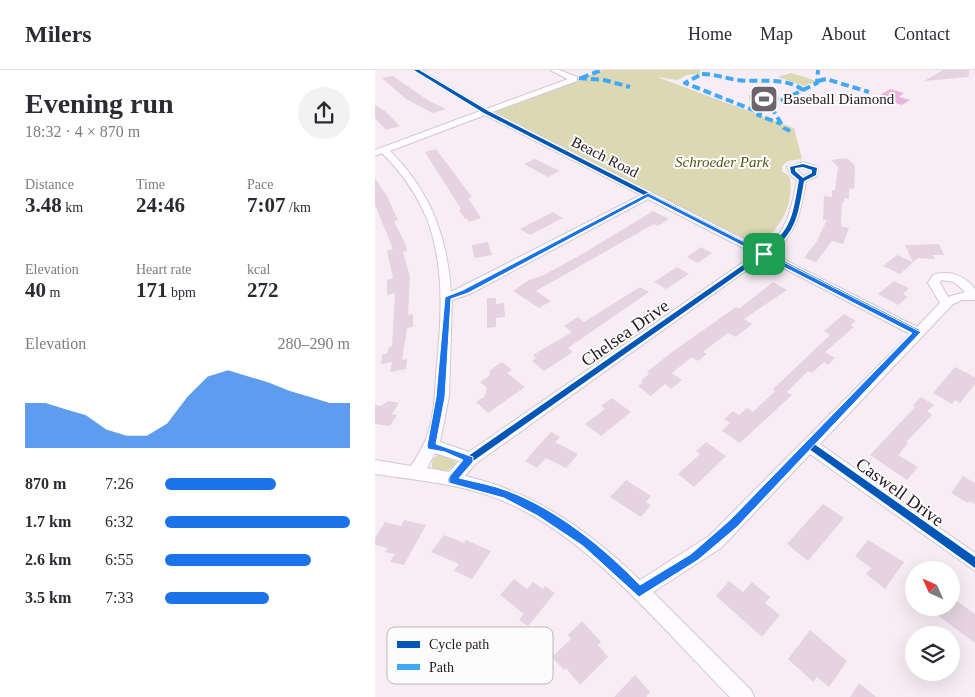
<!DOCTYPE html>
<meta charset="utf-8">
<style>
:root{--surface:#fff;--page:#f2f2f3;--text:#2b2b33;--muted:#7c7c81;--line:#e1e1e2;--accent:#1a73e8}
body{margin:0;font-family:"Times New Roman",serif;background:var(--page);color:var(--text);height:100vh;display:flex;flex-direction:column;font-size:19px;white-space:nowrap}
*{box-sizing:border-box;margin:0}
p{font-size:16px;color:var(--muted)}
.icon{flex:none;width:28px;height:28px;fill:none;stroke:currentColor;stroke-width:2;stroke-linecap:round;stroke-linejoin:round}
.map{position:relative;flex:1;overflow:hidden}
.side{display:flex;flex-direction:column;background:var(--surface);width:375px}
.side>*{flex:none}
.needle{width:32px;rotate:315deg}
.fabs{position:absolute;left:530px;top:491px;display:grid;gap:10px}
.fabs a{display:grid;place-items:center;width:55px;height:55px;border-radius:50%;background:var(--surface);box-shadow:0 5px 20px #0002;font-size:25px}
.pin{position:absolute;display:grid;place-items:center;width:42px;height:42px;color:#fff;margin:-21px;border-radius:10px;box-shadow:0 2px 8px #0006}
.round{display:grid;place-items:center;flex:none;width:52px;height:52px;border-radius:26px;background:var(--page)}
.summary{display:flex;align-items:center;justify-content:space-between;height:85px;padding:0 25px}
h1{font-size:28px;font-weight:800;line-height:38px}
.stats{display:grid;grid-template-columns:repeat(3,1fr);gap:8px;height:85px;padding:5px 25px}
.stats div{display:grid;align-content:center}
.stats b{font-size:21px;font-weight:800}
.stats small{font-size:14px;font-weight:400}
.stats p{font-size:14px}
.chart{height:140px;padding:10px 25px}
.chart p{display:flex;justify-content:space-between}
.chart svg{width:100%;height:90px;margin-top:5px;fill:var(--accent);opacity:.7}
ul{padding:0 25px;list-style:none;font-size:16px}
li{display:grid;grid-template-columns:80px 60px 1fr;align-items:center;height:38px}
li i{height:12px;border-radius:6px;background:var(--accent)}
header{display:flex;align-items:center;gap:30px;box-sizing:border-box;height:70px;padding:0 25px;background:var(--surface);border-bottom:1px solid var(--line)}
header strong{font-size:24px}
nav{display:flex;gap:28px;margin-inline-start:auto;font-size:18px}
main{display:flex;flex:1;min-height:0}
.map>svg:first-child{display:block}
.green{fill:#dbd8b3}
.water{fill:#eab5dc}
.building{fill:#e5d4e0}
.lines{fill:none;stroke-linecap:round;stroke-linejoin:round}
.street-casing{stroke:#d2c8cf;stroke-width:2}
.street{fill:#fefcfe;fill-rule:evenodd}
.quiet{stroke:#3fa9f5;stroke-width:4;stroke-dasharray:8 4;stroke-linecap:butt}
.cycleway-casing{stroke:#fcfcfc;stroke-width:3}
.cycleway{fill:#0057b8;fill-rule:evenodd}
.route{fill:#1a73e8;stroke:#fff;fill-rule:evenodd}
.labels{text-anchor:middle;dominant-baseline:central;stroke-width:4;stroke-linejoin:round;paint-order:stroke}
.far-poi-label{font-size:15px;fill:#22191f;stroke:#fcfcfc;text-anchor:start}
.far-street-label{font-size:15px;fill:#22191f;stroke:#fcfcfc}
.far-park-label{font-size:15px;font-style:italic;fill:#545618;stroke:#fcfcfc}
.street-label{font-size:18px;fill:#22191f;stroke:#fcfcfc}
.key{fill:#fcfcfc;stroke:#bbb8ba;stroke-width:1}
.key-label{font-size:14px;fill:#22191f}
</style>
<header>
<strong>Milers</strong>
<nav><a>Home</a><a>Map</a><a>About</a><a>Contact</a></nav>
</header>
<main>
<section class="side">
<div class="summary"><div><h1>Evening run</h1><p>18:32 · 4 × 870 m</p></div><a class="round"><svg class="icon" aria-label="share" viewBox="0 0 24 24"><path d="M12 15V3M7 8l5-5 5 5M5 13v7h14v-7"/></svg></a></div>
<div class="stats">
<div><p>Distance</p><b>3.48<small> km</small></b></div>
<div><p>Time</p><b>24:46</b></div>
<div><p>Pace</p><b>7:07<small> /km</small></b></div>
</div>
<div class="stats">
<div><p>Elevation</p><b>40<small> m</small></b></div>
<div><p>Heart rate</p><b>171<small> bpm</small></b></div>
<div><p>kcal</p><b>272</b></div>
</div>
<div class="chart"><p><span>Elevation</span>280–290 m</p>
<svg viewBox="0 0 160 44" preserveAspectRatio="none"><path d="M0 44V22L10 22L20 25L30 28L40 35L50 38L60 38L70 32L80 19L90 9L100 6L110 9L120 12L130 16L140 19L150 22L160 22V44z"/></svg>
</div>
<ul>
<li><b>870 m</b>7:26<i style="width:60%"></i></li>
<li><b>1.7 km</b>6:32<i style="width:100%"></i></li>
<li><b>2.6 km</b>6:55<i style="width:79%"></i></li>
<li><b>3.5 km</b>7:33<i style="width:56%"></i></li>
</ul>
</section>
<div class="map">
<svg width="600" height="627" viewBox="0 0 600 627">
<rect width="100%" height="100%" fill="#f8edf5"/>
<g class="green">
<path d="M228,0h97v4l-13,1 -9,5 -21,-3 137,51 8,31 -14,2 -6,5v5l8,6c3,22 -4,41 -19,57l2,2c-10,13 -27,3 -40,-2l-241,-121z"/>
<polygon points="416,3 442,11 429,16 403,7"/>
<path d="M386,22h9l9,5v3c-12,8 -17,6 -30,1v-6z"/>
<path d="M64,384l14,5 3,4c-5,9 -14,8 -23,6 -3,-6 0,-12 6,-15z"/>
</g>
<polygon class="water" points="515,19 529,23 524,27 535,30 527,35 502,27"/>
<g class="building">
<polygon points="568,0 594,0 594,7 549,11"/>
<polygon points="18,6 54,31 71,39 58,43 31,29 7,8"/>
<polygon points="0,35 10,41 25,56 11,60 0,48"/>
<polygon points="61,79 97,127 93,128 106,148 94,152 92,149 90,149 84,140 86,139 50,82"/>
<polygon points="472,88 480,96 479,119 474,118 474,129 469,128 469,133 467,133 466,156 474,158 468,174 457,171 441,192 429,188 442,171 452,150 448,150 449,126 457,127 457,120 460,120 463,97 456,90"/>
<polygon points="160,89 185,101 173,107 149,94"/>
<polygon points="0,108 14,129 13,129 23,150 19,151 30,173 32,181 28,182 35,207 33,245 38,244 38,257 32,258 27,290 32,289 31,299 15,302 17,292 6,294 7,284 12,284 14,277 17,276 20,223 12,225 12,210 18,208 12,181 18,179 0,135"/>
<polygon points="278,141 294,149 283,156 279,154 161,221 176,231 164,238 138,221 154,210 169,205 209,183"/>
<polygon points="178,142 188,148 155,165 145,159"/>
<polygon points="113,172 117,185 99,188 97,175"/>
<polygon points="564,174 569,185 558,185 560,189 543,188 525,204 508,196 522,185 538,192 530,175"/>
<polygon points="326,177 337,183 323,193 312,187"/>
<polygon points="302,197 314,204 291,219 279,212"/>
<polygon points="519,211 534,218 528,224 533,227 523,235 503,224"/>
<polygon points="398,212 412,220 369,249 377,254 361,267 353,263 328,282 332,284 323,291 317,287 297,303 307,310 296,319 290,314 276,326 263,316 268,312 266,311 274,304 272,302 297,282 361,237 364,239"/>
<polygon points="265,217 274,222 193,278 198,282 169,301 157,291 161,288 158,285 197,262 189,256 203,247 209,252"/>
<polygon points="112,228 121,228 121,234 129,233 130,247 121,248 121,257 112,258"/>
<polygon points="469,244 481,251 476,255 479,257 450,282 460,288 453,295 449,292 437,303 433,301 412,322 417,325 365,373 347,361 355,353 349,349 358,341 364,345 372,338 378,342 400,321 398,319 455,265 449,261"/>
<polygon points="127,292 137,300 132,303 150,317 113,343 101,332 109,327 112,318 105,312 114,306 115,300"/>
<polygon points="580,297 600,307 600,314 585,333 580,330 577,334 558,323"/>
<polygon points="546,327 559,335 552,341 557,345 531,372 533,373 523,385 543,397 532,410 495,385 540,337 538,335"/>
<polygon points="237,328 256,342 226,366 210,354 230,339 226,336"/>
<polygon points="13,331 24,333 17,344 22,345 15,356 0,354 0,335 6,336"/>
<polygon points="176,362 185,367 180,372 203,384 191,398 171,388 162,398 150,391"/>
<polygon points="331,372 351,386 319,417 303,404 325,384 321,381"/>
<polygon points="588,406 600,413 600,434 595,431 593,433 576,423"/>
<polygon points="251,410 276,426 271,432 276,435 266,447 235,427"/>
<polygon points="448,434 469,448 433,491 412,474"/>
<polygon points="29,450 51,455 29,495 15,492 20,484 10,482 13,478 0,475 0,468 10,452 26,456"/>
<polygon points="69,465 89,473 91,470 116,481 97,509 79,501 84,494 56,482"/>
<polygon points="493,470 529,492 510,519 491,504 496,498 480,486"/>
<polygon points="139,509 152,519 158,512 168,519 170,516 180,523 153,556 144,550 149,544 125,525"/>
<polygon points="354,511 368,522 377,512 395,527 390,533 405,545 387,567 341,526"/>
<polygon points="576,527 600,544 600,573 553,538 576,538"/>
<polygon points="207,551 226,572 223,575 233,587 205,615 191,598 189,600 177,587 196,569 193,565"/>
<polygon points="435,560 472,591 454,617 442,607 438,612 413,589"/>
<polygon points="260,605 275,622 271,627 239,627"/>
<polygon points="484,613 501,627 475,627"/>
</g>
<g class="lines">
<defs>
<path id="street" d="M38,0h8l65,39 82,-30 -18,-9h9l18,7v4l-85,31 271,137c25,-17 28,-40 34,-68l-7,-7 -3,-7 16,-5 15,5 -1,9 -11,5c-5,30 -9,54 -35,72l146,74 23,-24 -12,-20 5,-8c16,-5 32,0 42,14v11h-13l-9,4 -133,140 155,109v18l-165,-117 -89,94 -68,44 98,98 3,7h-24c-67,-67 -141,-161 -229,-197 -40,-16 -84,-20 -126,-26v-14l36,6c6,-9 11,-18 15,-27 8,-20 9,-43 10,-64 5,-51 10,-107 -9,-156 -11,-26 -25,-46 -45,-66l-7,3v-6l105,-39zM110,45l156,80 -190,97c-4,-57 -21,-101 -61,-141zM427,98l8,2v3l-7,3 -6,-7zM273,129l107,55 -286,198 -29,-10 9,-46 3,-96 18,-6zM389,188l146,76 -201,202 -69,44c-51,-49 -105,-88 -175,-104l10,-12zM566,210l13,2 11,10 -17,5 -8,-14zM60,383l24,8 -10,11 -22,-4z"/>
</defs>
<use href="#street" class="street-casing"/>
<use href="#street" class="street"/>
<g class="quiet">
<path d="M327,4c12,0 23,4 35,6 22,3 47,-4 66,10l-45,22 -73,-29z"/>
<polyline points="204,8 229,10 255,17"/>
<polyline points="206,8 227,0"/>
<polyline points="443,11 451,9 494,22"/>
<polyline points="428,20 442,13 443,0"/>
<polyline points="396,37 409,58 415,61"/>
<polyline points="386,42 383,45 406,54"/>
</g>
<defs>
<path id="cycleway" d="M39,0h5l69,41 275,140c30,-21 30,-38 36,-71l-8,-7 -1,-6 13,-3 14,4 -1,7 -12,6c-6,33 -7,52 -36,72l151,77 1,2 -106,112 161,113v11l-170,-122 -1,-2 108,-111 -148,-77 -291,205 -18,22 -3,1 -3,-1 -1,-3 1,-3 18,-20 292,-203 -275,-141zM428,97l9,3v3l-9,5 -8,-7v-3z"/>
</defs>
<use href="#cycleway" class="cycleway-casing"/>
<use href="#cycleway" class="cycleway"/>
</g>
<path class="route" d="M273,123l273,139 -184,195 -39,33 -59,37 -56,-51 -45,-30 -34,-18 -55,-15v-6l14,-17 -18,-8 -17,-3 -1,-3 9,-49 9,-100 18,-7zM273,127l264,136 -182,187 -39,34 -51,31c-37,-38 -82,-75 -132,-94 -15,-6 -33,-9 -49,-13l14,-16v-5l-37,-13 9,-47 6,-98 17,-6z"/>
<defs>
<symbol id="stadium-square" viewBox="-11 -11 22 22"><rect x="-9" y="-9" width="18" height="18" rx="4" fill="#6d636a" stroke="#fcfcfc"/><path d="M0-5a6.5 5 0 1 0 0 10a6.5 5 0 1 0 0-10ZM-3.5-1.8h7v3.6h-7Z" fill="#fff"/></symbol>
</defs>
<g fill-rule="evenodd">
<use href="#stadium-square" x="373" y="13" width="32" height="32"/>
</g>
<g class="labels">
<g class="far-poi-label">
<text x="408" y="29">Baseball Diamond</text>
</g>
<g class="far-street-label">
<text transform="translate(230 87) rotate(27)">Beach Road</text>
</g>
<g class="far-park-label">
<text x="347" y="92">Schroeder Park</text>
</g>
<g class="street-label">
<text transform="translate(250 263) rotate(-35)">Chelsea Drive</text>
<text transform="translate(525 422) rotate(36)">Caswell Drive</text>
</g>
</g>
<rect x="12" y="557" width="166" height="57" rx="8" class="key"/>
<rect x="22" y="571" width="23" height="7" fill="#0057b8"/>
<rect x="22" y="594" width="23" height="6" fill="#3fa9f5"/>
<g class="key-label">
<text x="54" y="579">Cycle path</text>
<text x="54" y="602">Path</text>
</g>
</svg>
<div class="fabs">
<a><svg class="needle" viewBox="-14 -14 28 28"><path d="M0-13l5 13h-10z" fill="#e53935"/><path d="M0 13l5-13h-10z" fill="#7c7c81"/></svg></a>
<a><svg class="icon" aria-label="layers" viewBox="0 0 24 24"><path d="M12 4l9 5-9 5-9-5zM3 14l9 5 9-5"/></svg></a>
</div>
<div class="pin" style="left:389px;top:184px;background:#1e9e55"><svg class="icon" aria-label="arrive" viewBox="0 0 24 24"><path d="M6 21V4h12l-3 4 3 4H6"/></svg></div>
</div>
</main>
